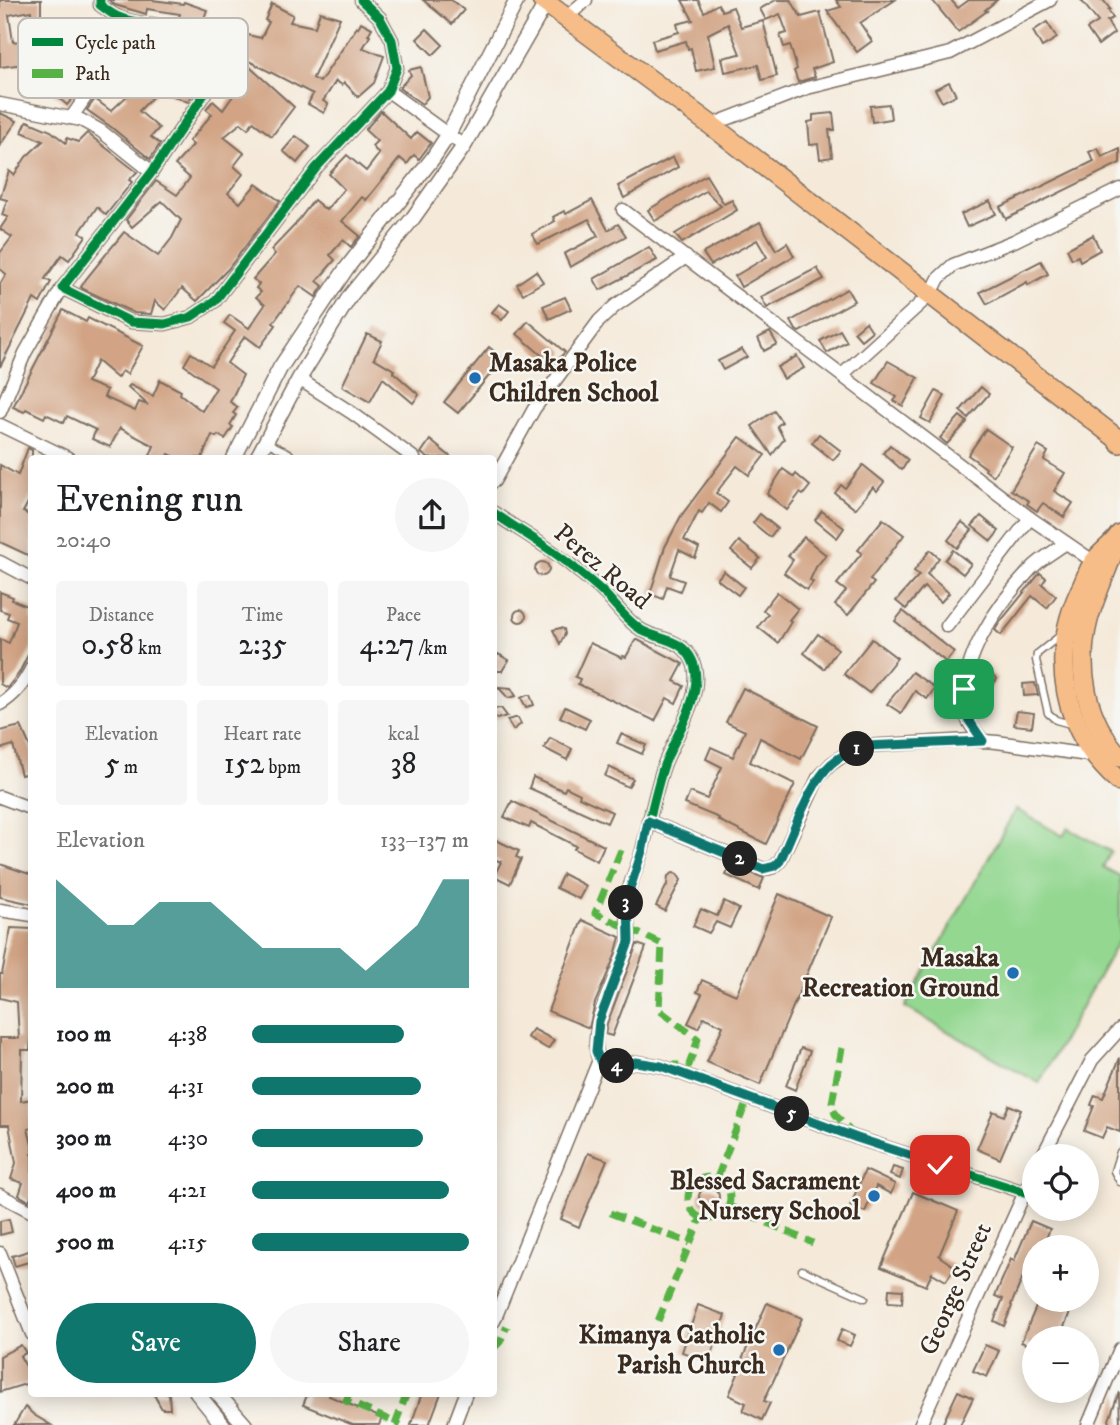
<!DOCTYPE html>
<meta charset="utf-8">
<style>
:root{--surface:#fff;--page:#f6f6f6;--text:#202124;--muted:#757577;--accent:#0f766e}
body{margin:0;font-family:"IM FELL DW Pica",serif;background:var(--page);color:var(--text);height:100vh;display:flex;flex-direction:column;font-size:26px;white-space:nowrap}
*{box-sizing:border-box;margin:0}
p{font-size:23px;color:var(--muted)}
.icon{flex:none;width:38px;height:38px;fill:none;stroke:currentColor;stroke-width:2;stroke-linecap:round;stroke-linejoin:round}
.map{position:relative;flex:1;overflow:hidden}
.sheet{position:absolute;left:28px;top:455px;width:469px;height:942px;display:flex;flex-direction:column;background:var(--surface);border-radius:7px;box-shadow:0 4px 18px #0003}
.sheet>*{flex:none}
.tools{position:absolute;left:1022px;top:1144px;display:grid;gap:14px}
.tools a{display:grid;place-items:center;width:77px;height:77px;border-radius:50%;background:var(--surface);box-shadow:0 4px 18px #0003;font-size:35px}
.pin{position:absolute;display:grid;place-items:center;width:60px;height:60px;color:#fff;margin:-30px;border-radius:14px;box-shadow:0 4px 10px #0006}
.km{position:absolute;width:35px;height:35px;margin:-18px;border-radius:50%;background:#222;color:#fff;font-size:19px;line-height:35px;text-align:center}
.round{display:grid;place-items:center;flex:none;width:74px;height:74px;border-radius:37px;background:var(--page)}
.headline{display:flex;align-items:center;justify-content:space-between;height:119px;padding:0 28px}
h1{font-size:38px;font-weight:600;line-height:52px}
.stats{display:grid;grid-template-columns:repeat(3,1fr);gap:10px;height:119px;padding:7px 28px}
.stats div{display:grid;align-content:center;border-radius:7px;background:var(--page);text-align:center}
.stats b{font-size:30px;font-weight:600}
.stats small{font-size:19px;font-weight:400}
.stats p{font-size:19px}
.chart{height:196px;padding:14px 28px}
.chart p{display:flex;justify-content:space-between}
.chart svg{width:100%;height:126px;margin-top:7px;fill:var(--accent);opacity:.7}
.primary-button{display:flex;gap:14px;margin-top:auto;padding:14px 28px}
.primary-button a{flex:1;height:80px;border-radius:42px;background:var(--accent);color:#fff;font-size:28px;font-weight:600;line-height:80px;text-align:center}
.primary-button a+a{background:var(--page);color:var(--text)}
ul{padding:0 28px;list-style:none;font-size:23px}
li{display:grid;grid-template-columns:112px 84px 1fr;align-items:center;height:52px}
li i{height:18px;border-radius:9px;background:var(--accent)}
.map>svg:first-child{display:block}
.green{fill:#93d790;stroke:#678057;stroke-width:2}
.building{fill:#d2a485;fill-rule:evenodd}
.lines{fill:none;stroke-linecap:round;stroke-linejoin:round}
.service-casing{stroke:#7c6d60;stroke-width:9}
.minor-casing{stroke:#7c6d60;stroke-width:15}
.tertiary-casing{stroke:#7c6d60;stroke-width:17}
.primary-casing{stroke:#7c6d60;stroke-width:22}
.trunk-casing{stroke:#7c6d60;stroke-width:22}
.service{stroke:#fff;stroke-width:6}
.minor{stroke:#fff;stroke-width:12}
.tertiary{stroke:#fff;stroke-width:14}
.primary{stroke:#f7bd88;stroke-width:19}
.trunk{stroke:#f7bd88;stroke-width:19}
.quiet{stroke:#57b245;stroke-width:7;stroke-dasharray:14 7;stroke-linecap:butt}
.cycleway-casing{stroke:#f6f6f2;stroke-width:13}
.cycleway{stroke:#00873e;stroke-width:9}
.route-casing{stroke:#fff;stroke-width:14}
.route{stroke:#0f766e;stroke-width:9}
.poi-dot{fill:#1f6fb2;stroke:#f6f6f2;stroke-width:2.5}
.labels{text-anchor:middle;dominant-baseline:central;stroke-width:5;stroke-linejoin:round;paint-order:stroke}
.poi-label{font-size:26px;font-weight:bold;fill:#3b2a1e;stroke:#f6f6f2;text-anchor:end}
.street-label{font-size:26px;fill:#3b2a1e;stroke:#f6f6f2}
.key{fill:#f6f6f2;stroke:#beb9b2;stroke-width:2}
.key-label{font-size:19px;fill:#3b2a1e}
</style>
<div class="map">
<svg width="1120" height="1425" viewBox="0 0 1120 1425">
<rect width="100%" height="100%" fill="#f6f6f2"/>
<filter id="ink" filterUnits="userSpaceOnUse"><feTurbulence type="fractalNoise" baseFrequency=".0143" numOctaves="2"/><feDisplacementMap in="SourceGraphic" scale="14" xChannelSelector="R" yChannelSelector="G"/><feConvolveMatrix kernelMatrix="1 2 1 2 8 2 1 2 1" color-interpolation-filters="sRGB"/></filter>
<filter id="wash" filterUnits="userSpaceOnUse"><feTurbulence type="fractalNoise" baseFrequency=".00686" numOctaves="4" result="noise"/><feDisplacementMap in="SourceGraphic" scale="28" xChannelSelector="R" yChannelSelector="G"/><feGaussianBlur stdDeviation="1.57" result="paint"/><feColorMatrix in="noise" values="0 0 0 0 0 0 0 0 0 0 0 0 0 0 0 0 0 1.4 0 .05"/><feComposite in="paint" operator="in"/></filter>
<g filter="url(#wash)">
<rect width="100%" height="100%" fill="#f5eada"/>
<polygon class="green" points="1016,809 1063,836 1068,828 1111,852 1103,867 1120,876 1120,938 1039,1083 905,1007"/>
<g id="blocks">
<g class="building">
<path d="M0,0h41v17l29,2 3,21h-4l1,11 9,40 -12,14 -41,-36 -2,-5 -24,3zM31,11l-1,29 -17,2 -4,-27z"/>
<polygon points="109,0 152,0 183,4 184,2 207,10 201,27 178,20 180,14 147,9 146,14 115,5"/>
<polygon points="423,0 451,0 464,10 452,24"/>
<polygon points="682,0 698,0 704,12 718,4 722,11 733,7 741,27 763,21 777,76 762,80 758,65 725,72 722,58 740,54 728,24 708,34 715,67 696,71 691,48 688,49 686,41 655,50 652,40 679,32 677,24 693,20"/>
<polygon points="776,0 791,0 801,17 820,12 833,62 812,69 815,77 798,82 794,71 797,69 790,45 784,47 780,35 787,33 780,14 766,20 760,9"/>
<polygon points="836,0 895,0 860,23 872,41 857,52 827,11 841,7"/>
<polygon points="932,0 951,0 958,8 969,0 997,0 985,10 987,11 958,32"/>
<polygon points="1081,0 1103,0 1110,9 1108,10 1113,18 1107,21 1114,33 1098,45 1087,29 1098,22"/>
<polygon points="272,4 293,15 290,22 315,27 320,12 340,18 313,78 320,82 357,27 358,28 361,22 372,28 368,35 370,36 363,48 384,56 374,83 358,97 344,82 342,85 336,81 323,101 328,104 324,113 308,104 313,94 243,58 243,56 241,59 294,107 272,136 253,122 248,129 241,123 224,137 244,153 234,166 243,174 228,193 240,203 256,184 280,201 228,269 197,301 182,288 165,310 155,301 151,314 134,313 83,289 81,287 86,279 124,232 158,256 172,238 181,220 162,201 132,227 126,220 156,181 177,195 190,178 175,165 193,145 189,141 212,114 206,109 213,101 223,110 240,86 223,75 234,60 212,37 220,29 244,54 248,35 261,38 269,22 265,20"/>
<polygon points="1047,22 1057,38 1042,47 1033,31"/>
<polygon points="427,29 443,45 433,55 417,39"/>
<polygon points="125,32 189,52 179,81 196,88 188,102 162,91 162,93 158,91 139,111 159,128 151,137 160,144 150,159 111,127 87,110 95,99 111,111 127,96 125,94 139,57 120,51"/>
<polygon points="421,67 428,97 422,104 399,88 411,75 409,70"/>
<polygon points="949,82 956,95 942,102 935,89"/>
<polygon points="889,104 891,119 872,122 870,106"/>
<polygon points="381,111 411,139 417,132 431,143 419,159 414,155 407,164 400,158 366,200 362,197 342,221 360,236 351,247 343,240 330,255 335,260 317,281 323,286 316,297 300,286 273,323 276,325 260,347 245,336 227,363 243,375 230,402 238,407 233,413 236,415 230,425 233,427 225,439 218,435 216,437 212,435 202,458 177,458 169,454 167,458 149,458 154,446 120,428 110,447 92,439 96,430 67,416 64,423 46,414 44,418 26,409 24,412 13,407 63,310 86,322 88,318 143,346 127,374 122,371 117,378 97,361 87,382 107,390 104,397 135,411 139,402 148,405 128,387 130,385 153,396 160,380 181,391 180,394 202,411 216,388 184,365 191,353 211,366 235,331 224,323 230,315 249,328 265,305 256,297 261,292 256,288 259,284 253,279 275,254 271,250 294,226 314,200 326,210 344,189 329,174 347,155 366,171 379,154 372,146 377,141 365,130"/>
<polygon points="0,113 17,121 0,145"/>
<polygon points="833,113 835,130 829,130 832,157 820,159 818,144 810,145 808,122 813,121 813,115"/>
<polygon points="27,121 51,131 66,143 67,138 78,142 87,133 137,172 129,180 132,182 106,215 97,207 80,232 86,236 69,260 62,255 45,279 51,282 40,303 34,299 0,367 0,284 6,274 0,269 0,253 12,237 0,229 8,217 2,215 7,200 0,198 9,171 14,175 26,157 43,141 22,132"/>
<polygon points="296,136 310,147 297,163 283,151"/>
<polygon points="1098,148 1102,157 1120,149 1120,163 1006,219 1000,207 1094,161 1089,152"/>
<polygon points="673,157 678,167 624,198 618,186"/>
<polygon points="706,175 724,204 732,200 737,210 682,243 675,234 721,206 706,191 655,221 648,210"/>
<polygon points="592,200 608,230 618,224 626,236 570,267 564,254 598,236 589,219 538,244 532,234 555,221 553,217 564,211 566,214"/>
<polygon points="990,201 996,214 967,227 961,214"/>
<polygon points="760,222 776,250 787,243 794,256 741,287 735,276 767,257 757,240 711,265 703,253"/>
<polygon points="1093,235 1100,250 1080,261 1078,256 1072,259 1067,249"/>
<polygon points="649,247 657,260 600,290 594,279"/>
<polygon points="1041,261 1048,274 1028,285 1027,282 987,304 980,292"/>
<polygon points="817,268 824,279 767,308 761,297"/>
<polygon points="536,271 543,282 523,294 517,284"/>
<polygon points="847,289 854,301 799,332 796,330 791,321"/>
<polygon points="565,297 571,309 549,319 543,306"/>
<polygon points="499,304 509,311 502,320 492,312"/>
<polygon points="528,321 565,352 553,365 517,334"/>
<polygon points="866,322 872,331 861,340 854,332"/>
<polygon points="840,330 847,342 827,353 820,341"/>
<polygon points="770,332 777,344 764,351 758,338"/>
<polygon points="367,334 382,341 374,358 394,370 393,372 419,395 413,403 383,378 370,402 342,386"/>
<polygon points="489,347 503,359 458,413 444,402"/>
<polygon points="742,349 747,357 723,370 718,361"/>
<polygon points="797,356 804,368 784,379 777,367"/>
<polygon points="888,361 918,378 903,406 894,401 897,397 874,383"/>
<polygon points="981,387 989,394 968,418 960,411"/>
<polygon points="936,391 945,396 930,423 921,418"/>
<polygon points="774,411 782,422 777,426 784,439 772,455 752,426"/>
<polygon points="960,416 967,422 947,444 940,438"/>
<polygon points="986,429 1012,447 993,476 985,470 986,468 968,455"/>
<polygon points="819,434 841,451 833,460 812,443"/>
<polygon points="740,437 765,455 749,475 737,466 716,493 728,502 721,512 709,503 702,513 699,511 684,540 699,548 695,558 679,550 670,576 684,581 680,591 667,586 663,599 650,594 665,547 681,516"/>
<polygon points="430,440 452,458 428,458 421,453"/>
<polygon points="890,445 908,460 902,470 883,453"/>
<polygon points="1038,446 1048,452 1044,460 1065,473 1054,491 1073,503 1064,517 1043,503 1037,511 1027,504 1029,501 1011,490"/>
<polygon points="28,448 32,450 32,495 23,512 32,516 32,557 0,542 0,465 18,475"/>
<polygon points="863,465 884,482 877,491 873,487 855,509 835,493 841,485 845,488"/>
<polygon points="783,469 794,477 796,474 810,486 803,495 800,493 787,510 767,494"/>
<polygon points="822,511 844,528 837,538 815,520"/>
<polygon points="760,514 777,528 770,537 753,523"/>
<polygon points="981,516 999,531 991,541 972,526"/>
<polygon points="883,519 904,535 870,580 874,583 848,615 835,605 846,591 837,584 862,553 858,550"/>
<polygon points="962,522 972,530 957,548 948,540"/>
<polygon points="804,537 826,555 816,567 810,580 813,582 807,590 784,573 793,560 788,556"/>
<polygon points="739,541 760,558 752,568 731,551"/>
<polygon points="930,550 939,558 927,574 949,593 941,602 924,587 906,609 896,601 919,575 914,571"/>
<polygon points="953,550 971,564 963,574 945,560"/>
<circle cx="542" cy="569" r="7"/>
<polygon points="724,571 744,587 738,595 717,579"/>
<polygon points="1040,573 1046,578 1042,584 1056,596 1047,608 1032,596 1001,635 995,630 1000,622"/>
<polygon points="0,592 13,597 12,600 32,608 32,647 19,673 7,688 0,684 0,639 9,643 17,622 7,618 9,613 0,610"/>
<polygon points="777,592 798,609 789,620 791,622 778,643 758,627 768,614 763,610"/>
<circle cx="520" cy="616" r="6"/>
<polygon points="903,611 954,652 946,662 895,621"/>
<polygon points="560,628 564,629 565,634 560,644 553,630"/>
<polygon points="818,634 838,649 824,669 804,653"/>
<polygon points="636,639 683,664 674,681 684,686 676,703 667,698 655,721 578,684 580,679 575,677 590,643 622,658 623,656 626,657"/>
<polygon points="872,639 897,658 869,693 844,674"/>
<polygon points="498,654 509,660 502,671 494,671 494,661"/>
<polygon points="984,669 997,679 988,691 974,690 977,682 975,680"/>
<polygon points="912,672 935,688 927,699 915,691 901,713 887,704"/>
<polygon points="1035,683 1038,695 1024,696 1023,684"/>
<polygon points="498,687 511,688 516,696 508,698"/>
<polygon points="743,688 818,726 801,759 760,738 750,762 795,784 766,844 718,820 719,818 685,804 690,792 707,799 722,767 706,759 711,747 733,757 745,731 726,722"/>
<polygon points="527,695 530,695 534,705 526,707 521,698"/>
<polygon points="565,707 590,719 585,729 560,717"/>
<polygon points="501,708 507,716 497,719 494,717 494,709"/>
<polygon points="1017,711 1034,713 1032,727 1014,725"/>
<polygon points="515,718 518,718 521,724 513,730 507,720"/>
<polygon points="21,726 32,751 32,772 21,775 13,745 0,749 0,731"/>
<polygon points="621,734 646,745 642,754 617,743"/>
<polygon points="550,738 572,749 567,760 544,748"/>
<polygon points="609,767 633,779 628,787 605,776"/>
<polygon points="533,777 564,791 566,787 580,794 579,797 612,812 607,823 529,788"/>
<polygon points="512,801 604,846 597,861 574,849 576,846 531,823 529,828 504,817"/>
<polygon points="494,839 519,851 516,857 521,859 510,884 494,876 501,862 494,859"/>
<polygon points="0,864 32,875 32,904 0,897"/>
<polygon points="731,865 764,878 759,890 726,875"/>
<polygon points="673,873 677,874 681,880 665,911 656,906 667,885 668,876"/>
<polygon points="563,874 586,886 579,899 556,888"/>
<polygon points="779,894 831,917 760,1085 707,1062 723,1026 704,1017 698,1028 688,1023 702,994 697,992 702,980 736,995"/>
<polygon points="724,901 739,909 730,928 716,922 709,933 693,926 701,909 717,916"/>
<polygon points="582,920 620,937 615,956 595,1003 589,1028 548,1011"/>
<polygon points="11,928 32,929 32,1031 30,1050 22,1050 21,1101 32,1099 32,1128 28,1129 32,1145 32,1194 29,1201 19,1195 23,1183 11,1179 16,1163 9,1125 0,1125 0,1038 19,1038 17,1002 0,998 0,974 2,974"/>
<polygon points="637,944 646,947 612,1036 605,1034 607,1024"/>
<polygon points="533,1029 554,1040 548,1049 527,1037"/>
<polygon points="801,1048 810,1051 795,1090 786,1086"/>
<polygon points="1120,1058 1120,1132 1107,1127 1102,1138 1084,1131 1094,1106 1091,1105 1095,1095 1103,1098"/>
<polygon points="1009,1105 1021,1110 1000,1159 977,1149 993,1111 1004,1116"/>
<polygon points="588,1153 607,1160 579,1227 561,1219"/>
<polygon points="893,1167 903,1170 900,1179 890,1175"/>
<polygon points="865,1170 895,1184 891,1194 876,1186 865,1212 850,1206"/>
<circle cx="709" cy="1197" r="10"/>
<polygon points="913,1192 958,1211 939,1256 955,1267 946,1281 932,1273 926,1286 881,1267"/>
<polygon points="9,1219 12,1232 0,1235 0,1221"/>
<polygon points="1031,1221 1050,1229 1042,1248 1034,1248 1034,1259 1031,1258 1011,1305 1012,1306 1004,1326 994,1321 1003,1299 995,1296 1011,1259 1014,1261"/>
<polygon points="32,1250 32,1261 15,1266 12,1256"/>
<polygon points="889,1289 903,1290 902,1303 888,1302"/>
<polygon points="1039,1300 1075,1300 1059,1339 1046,1334 1044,1339 1034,1339 1034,1348 1021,1342"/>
<polygon points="767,1303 802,1318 764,1401 770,1403 762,1420 743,1411 746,1403 729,1395 738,1374 736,1373"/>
<polygon points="698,1305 725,1315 709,1362 682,1352"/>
<polygon points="842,1329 855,1335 850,1346 837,1341"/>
<polygon points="21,1345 26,1353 20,1356 32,1377 32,1382 0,1392 0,1356"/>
<polygon points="985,1345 999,1351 987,1377 973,1371"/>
<polygon points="958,1391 973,1398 960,1425 942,1425"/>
<polygon points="1119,1392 1120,1425 1111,1425 1109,1420"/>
<polygon points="153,1393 169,1393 170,1409 162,1409"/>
<polygon points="308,1393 330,1393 329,1396 382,1418 379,1425 353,1425 303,1405"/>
<polygon points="422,1393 441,1393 429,1425 411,1425"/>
<polygon points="25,1407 34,1415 51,1425 14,1425"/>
</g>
</g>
</g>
<g filter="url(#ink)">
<use href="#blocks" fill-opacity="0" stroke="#7c6d60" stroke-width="2"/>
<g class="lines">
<defs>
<g id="service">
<polyline points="266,442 289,453 293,458"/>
<polyline points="1062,634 1037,654 1036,660 1048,713 1056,720 1074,725"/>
<polyline points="1120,1152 1114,1171 1120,1182"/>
<polyline points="802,1270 865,1298"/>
</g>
<g id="minor">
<path d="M100,0v5c6,4 12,10 19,12 11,5 26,6 38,8 32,8 62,28 50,65l-55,82 -90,116 69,34 34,2 26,-7 24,-16 101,-133 72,-77 9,-23 -5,-28 -12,-22 -19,-18"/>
<polyline points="567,17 586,0"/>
<polyline points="388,91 464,146"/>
<polyline points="0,104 81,120 101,131 152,172"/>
<path d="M71,118c25,-36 41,-55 47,-101"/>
<polyline points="711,125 807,88 950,53 1050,0"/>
<polyline points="623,210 1030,518 1100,566"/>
<polyline points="843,374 931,294 939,278 953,265 1014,241 1120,189"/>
<polyline points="299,379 352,413 414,458"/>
<polyline points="0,412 25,353 62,288"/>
<polyline points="0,425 68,458"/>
<polyline points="494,481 534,409 599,321 615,306 686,257"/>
<path d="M494,513c26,18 55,34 79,54 11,9 22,17 32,27 12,13 23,28 38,37 18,9 39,8 49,29 15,30 -17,76 -28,105 -9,27 -14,54 -21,82 -4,17 -13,34 -16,51 -3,15 5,33 1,47 -9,34 -47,88 -26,121l6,2 28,-6 25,4 196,72 167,54"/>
<polyline points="0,562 32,579"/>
<polyline points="947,626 1030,518"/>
<path d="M0,704c14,-8 25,-22 32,-37"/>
<path d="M983,741c-6,-8 -16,-18 -17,-28 -10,-51 31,-108 65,-144 9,-10 24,-18 35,-26"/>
<polyline points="0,797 32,809"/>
<path d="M648,821l115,48c8,0 12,-2 17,-8l38,-83 13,-14 16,-11 18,-7 106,-6 26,2 98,14 3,-2"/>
<polyline points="0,910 32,915"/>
<polyline points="1042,1157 1092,1060 1120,1029"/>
<polyline points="0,1195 32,1212"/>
<polyline points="0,1253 32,1334"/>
<polyline points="494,1321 599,1060"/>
<polyline points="454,1425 466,1393"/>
<polyline points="920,1425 1034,1172"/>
<polyline points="1088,1425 1120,1349"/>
</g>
<g id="tertiary">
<polyline points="234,458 280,368 346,269 433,158 448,135 517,0"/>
<polyline points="257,458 299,379 350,296 413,218 464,146 546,3"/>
<polyline points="197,1393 223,1425"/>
<polyline points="217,1393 245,1425"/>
</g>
<g id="primary">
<path d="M1120,534c-7,11 -18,17 -26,28 -6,8 -9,20 -14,29 -31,67 -17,142 40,191"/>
<path d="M1116,543c-8,26 -21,51 -28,77 -12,47 -3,100 32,137"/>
</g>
<polyline id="trunk" points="542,0 711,125 1115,437 1120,443"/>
</defs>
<use href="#service" class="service-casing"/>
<use href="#minor" class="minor-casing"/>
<use href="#tertiary" class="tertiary-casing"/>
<use href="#primary" class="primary-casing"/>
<use href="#trunk" class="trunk-casing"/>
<use href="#service" class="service"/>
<use href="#minor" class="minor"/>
<use href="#tertiary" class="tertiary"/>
<use href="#primary" class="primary"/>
<use href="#trunk" class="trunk"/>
<g class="quiet">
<polyline points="621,850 595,913 662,944 659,1010 698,1039 689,1065 672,1065"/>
<polyline points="842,1048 832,1103 835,1114 851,1132"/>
<circle cx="709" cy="1198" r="21"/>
<polyline points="717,1178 748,1098"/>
<polyline points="729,1206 813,1243"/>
<polyline points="610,1213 690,1243"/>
<polyline points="658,1321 701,1217"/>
<polyline points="494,1348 500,1342 507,1326"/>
<polyline points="349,1393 346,1401 401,1425"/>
<polyline points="395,1425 407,1393"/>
</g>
<defs>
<g id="cycleway">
<path d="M100,0v5c6,4 12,10 19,12 11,5 26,6 38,8 32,8 62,28 50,65l-55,82 -90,116 69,34 34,2 26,-7 24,-16 101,-133 72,-77 9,-23 -5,-28 -12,-22 -19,-18"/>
<path d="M494,513c26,18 55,34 79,54 11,9 22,17 32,27 12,13 23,28 38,37 18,9 39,8 49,29 15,30 -17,76 -28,105 -9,27 -14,54 -21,82 -4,17 -13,34 -16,51 -3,15 5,33 1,47 -9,34 -47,88 -26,121l6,2 28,-6 25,4 196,72 167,54"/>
</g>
</defs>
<use href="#cycleway" class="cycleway-casing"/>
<use href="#cycleway" class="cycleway"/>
</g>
</g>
<g class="lines" filter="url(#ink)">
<defs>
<path id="route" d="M940,1165l-83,-27 -196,-72 -25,-4 -28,6 -6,-2 -6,-15 3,-30 30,-79 -1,-47 15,-47 5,-27 115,48 12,-3 5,-5c13,-27 30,-78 51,-97 10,-9 22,-14 34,-18l118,-5 -17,-25 -2,-27"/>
</defs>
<use href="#route" class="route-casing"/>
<use href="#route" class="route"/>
</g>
<g class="poi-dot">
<circle cx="475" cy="378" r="7"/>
<circle cx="1013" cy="973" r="7"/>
<circle cx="874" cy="1196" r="7"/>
<circle cx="779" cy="1350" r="7"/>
</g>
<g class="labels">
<g class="poi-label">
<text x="489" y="363" text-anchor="start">Masaka Police<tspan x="489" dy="30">Children School</tspan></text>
<text x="999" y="958">Masaka<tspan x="999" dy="30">Recreation Ground</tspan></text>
<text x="860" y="1181">Blessed Sacrament<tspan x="860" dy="30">Nursery School</tspan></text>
<text x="765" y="1335">Kimanya Catholic<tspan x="765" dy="30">Parish Church</tspan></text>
</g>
<g class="street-label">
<text transform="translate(602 567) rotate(40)">Perez Road</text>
<text transform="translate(956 1289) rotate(-66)">George Street</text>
</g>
</g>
<rect x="18" y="18" width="230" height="80" rx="10" class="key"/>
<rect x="32" y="38" width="31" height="8" fill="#00873e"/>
<rect x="32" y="69" width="31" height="9" fill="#57b245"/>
<g class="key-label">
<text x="75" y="49">Cycle path</text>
<text x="75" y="80">Path</text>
</g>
</svg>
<div class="tools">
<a><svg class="icon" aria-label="locate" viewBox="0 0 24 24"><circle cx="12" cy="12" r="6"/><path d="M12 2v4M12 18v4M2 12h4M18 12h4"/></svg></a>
<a>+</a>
<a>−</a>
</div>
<div class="pin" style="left:964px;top:689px;background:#1e9e55"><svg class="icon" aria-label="arrive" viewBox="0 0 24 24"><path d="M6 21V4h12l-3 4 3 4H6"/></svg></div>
<div class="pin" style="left:940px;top:1165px;background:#d93025"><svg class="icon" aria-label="check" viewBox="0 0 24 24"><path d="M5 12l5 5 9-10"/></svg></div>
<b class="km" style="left:857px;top:749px">1</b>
<b class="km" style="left:740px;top:859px">2</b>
<b class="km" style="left:626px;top:903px">3</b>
<b class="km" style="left:617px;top:1066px">4</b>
<b class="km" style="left:792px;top:1114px">5</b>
<section class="sheet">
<div class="headline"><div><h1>Evening run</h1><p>20:40</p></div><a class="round"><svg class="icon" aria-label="share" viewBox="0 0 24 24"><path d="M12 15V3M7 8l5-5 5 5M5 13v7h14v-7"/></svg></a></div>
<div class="stats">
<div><p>Distance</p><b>0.58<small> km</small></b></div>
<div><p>Time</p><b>2:35</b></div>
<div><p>Pace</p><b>4:27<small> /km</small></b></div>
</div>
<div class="stats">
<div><p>Elevation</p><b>5<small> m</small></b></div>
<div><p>Heart rate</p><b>152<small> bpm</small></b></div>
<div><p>kcal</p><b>38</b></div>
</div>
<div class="chart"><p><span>Elevation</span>133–137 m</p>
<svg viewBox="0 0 160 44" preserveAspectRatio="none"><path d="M0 44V6L10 14L20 22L30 22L40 14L50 14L60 14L70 22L80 30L90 30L100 30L110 30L120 38L130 30L140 22L150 6L160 6V44z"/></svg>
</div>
<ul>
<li><b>100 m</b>4:38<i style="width:70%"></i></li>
<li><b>200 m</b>4:31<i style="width:78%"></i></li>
<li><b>300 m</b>4:30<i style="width:79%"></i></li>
<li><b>400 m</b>4:21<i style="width:91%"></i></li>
<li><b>500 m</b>4:15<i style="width:100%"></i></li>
</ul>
<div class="primary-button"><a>Save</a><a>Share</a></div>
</section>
</div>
